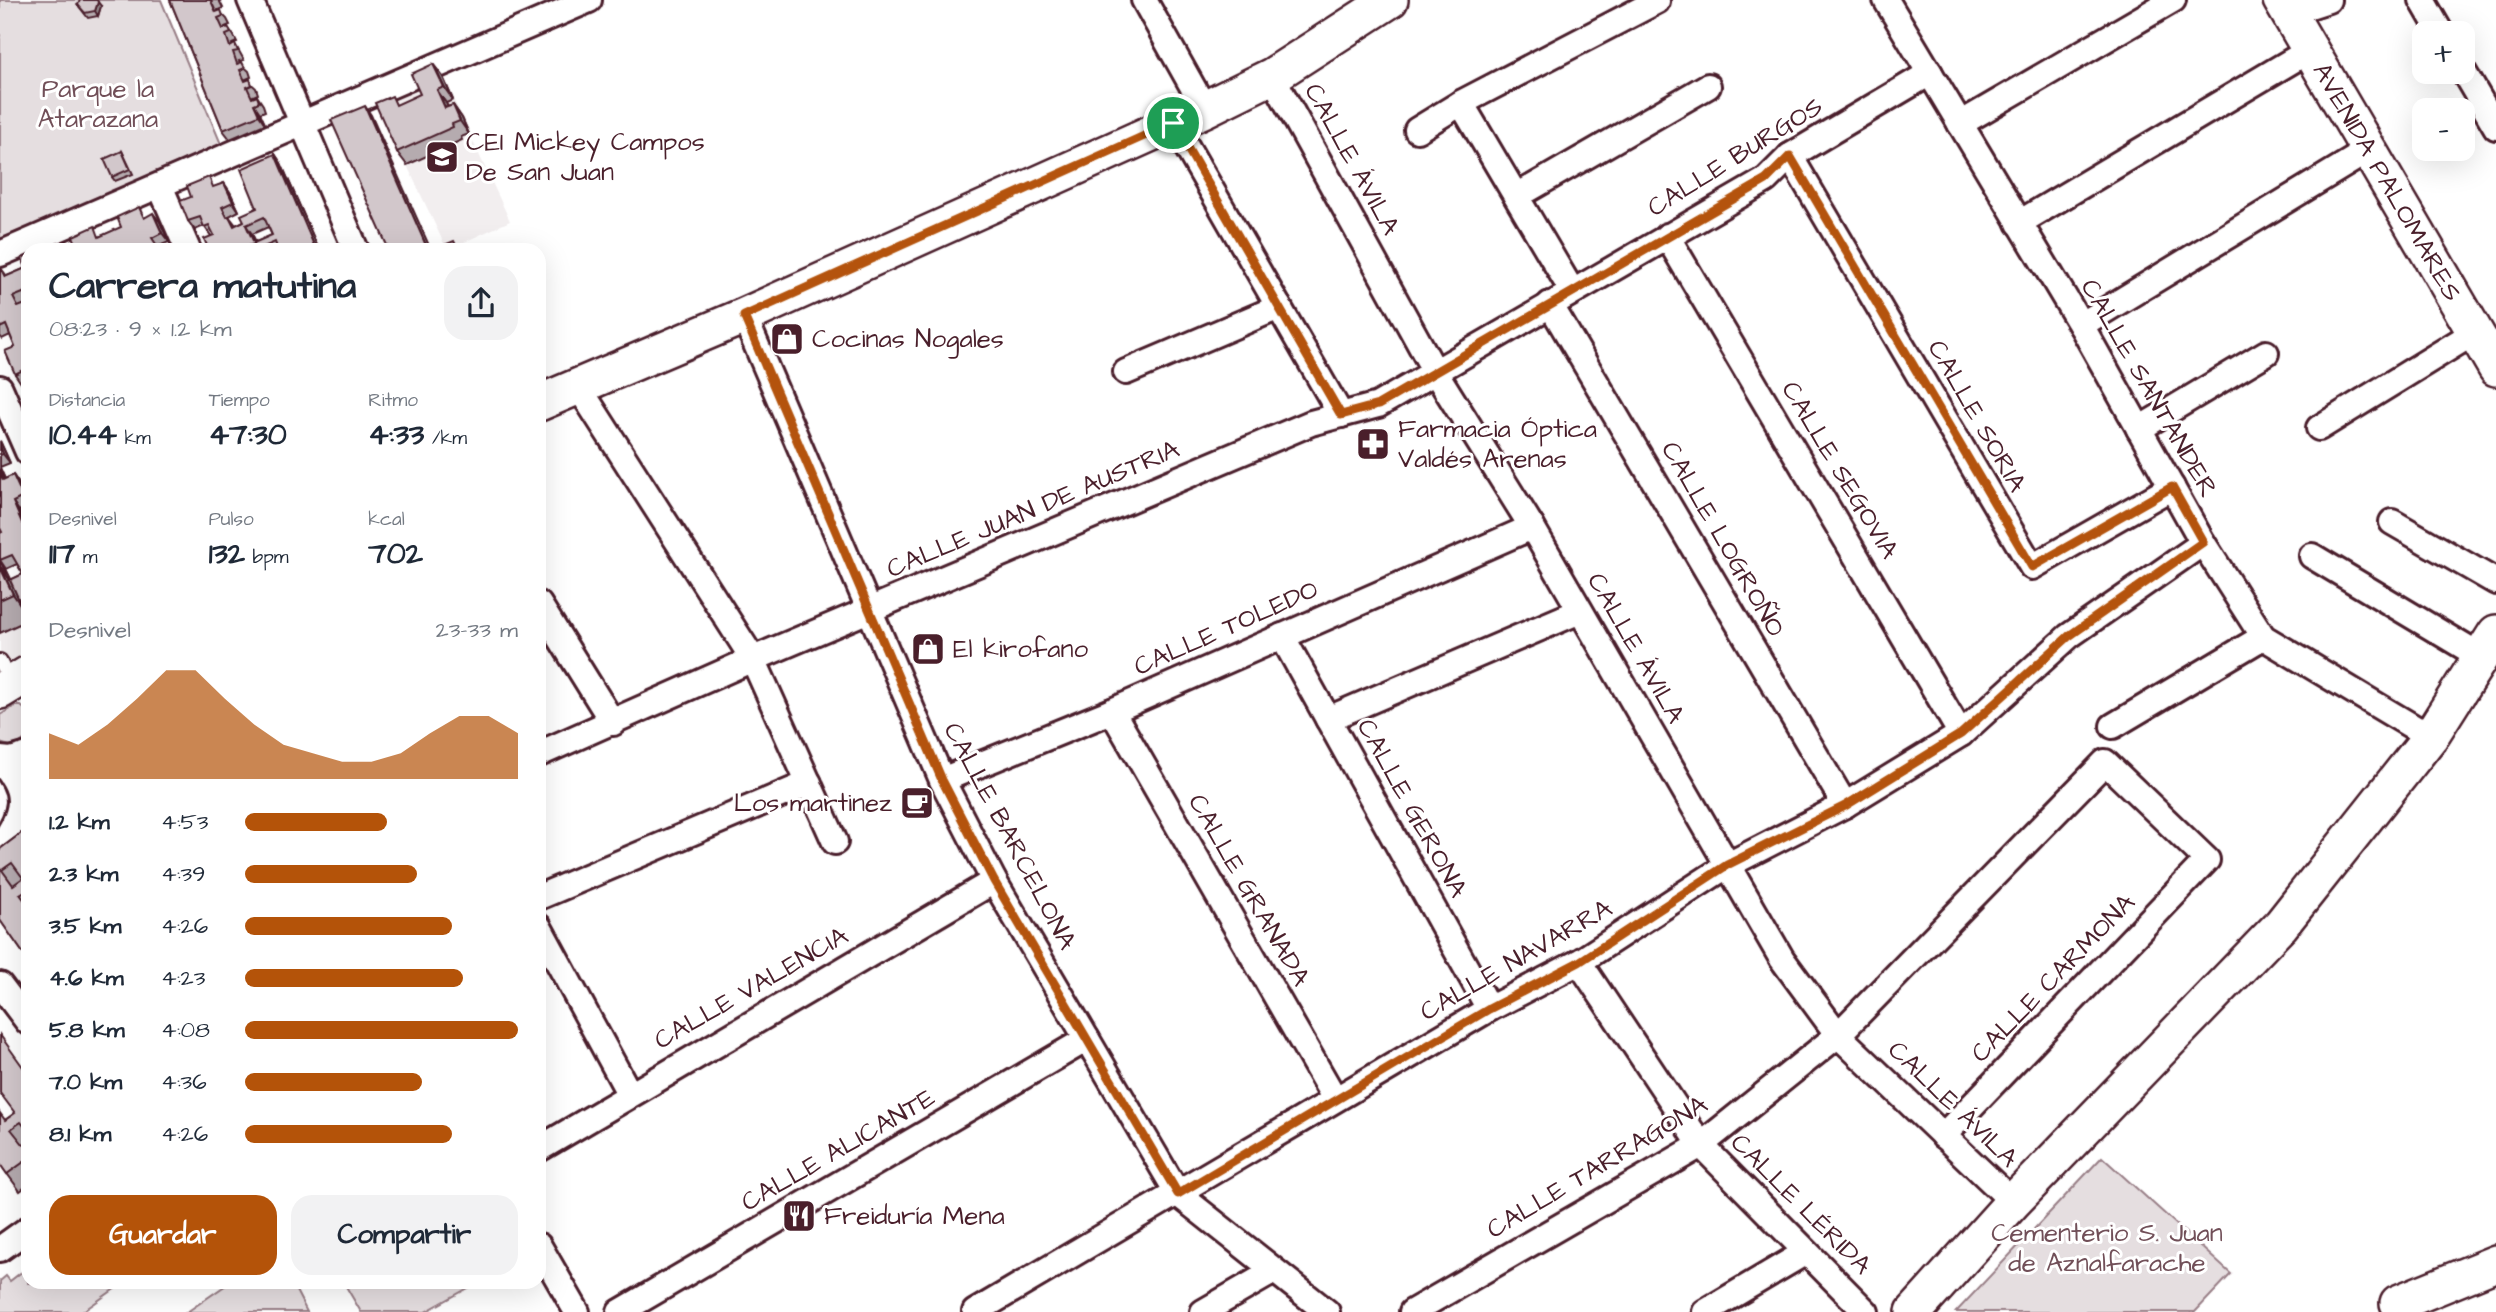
<!DOCTYPE html>
<html lang="es">
<meta charset="utf-8">
<style>
:root{--surface:#fff;--page:#f2f2f3;--text:#1f2937;--muted:#747a83;--accent:#b45309}
body{margin:0;font-family:"Architects Daughter",sans-serif;background:var(--page);color:var(--text);height:100vh;display:flex;flex-direction:column;font-size:26px;white-space:nowrap}
*{box-sizing:border-box;margin:0}
p{font-size:23px;color:var(--muted)}
.icon{flex:none;width:38px;height:38px;fill:none;stroke:currentColor;stroke-width:2;stroke-linecap:round;stroke-linejoin:round}
.map{position:relative;flex:1;overflow:hidden}
.sheet{position:absolute;left:21px;top:243px;width:525px;height:1046px;display:flex;flex-direction:column;background:var(--surface);border-radius:21px;box-shadow:0 7px 28px #0002}
.sheet>*{flex:none}
.buttons{position:absolute;left:2412px;top:21px;display:grid;gap:14px}
.buttons a{display:grid;place-items:center;width:63px;height:63px;border-radius:14px;background:var(--surface);box-shadow:0 7px 28px #0002;font-size:35px}
.pin{position:absolute;display:grid;place-items:center;width:60px;height:60px;color:#fff;margin:-30px;border:4px solid #fff;border-radius:50%;box-shadow:0 2px 7px #0007}
.round{display:grid;place-items:center;flex:none;width:74px;height:74px;border-radius:21px;background:var(--page)}
.summary{display:flex;align-items:center;justify-content:space-between;height:119px;padding:0 28px}
h1{font-size:38px;font-weight:700;line-height:52px}
.stats{display:grid;grid-template-columns:repeat(3,1fr);gap:10px;height:119px;padding:7px 28px}
.stats div{display:grid;align-content:center}
.stats b{font-size:30px;font-weight:700}
.stats small{font-size:19px;font-weight:400}
.stats p{font-size:19px}
.chart{height:196px;padding:14px 28px}
.chart p{display:flex;justify-content:space-between}
.chart svg{width:100%;height:126px;margin-top:7px;fill:var(--accent);opacity:.7}
.primary-button{display:flex;gap:14px;margin-top:auto;padding:14px 28px}
.primary-button a{flex:1;height:80px;border-radius:21px;background:var(--accent);color:#fff;font-size:28px;font-weight:700;line-height:80px;text-align:center}
.primary-button a+a{background:var(--page);color:var(--text)}
ul{padding:0 28px;list-style:none;font-size:23px}
li{display:grid;grid-template-columns:112px 84px 1fr;align-items:center;height:52px}
li i{height:18px;border-radius:9px;background:var(--accent)}
.map>svg:first-child{display:block}
.built{fill:#f2eeef}
.green{fill:#e5dee0;stroke:#987e86;stroke-width:2}
.lines{fill:none;stroke-linecap:round;stroke-linejoin:round}
.lane-casing{stroke:#4a1f2b;stroke-width:18}
.street-casing{stroke:#4a1f2b;stroke-width:30}
.secondary-casing{stroke:#4a1f2b;stroke-width:40}
.lane{stroke:#fff;stroke-width:12}
.street{stroke:#fff;stroke-width:24}
.secondary{stroke:#fff;stroke-width:35}
.wall{fill:#b5abaf;stroke:#4a1f2b;stroke-width:2;fill-rule:evenodd}
.shaded-wall{fill:#938b8e;stroke:#4a1f2b;stroke-width:2}
.building{fill:#d2c7cb;stroke:#4a1f2b;stroke-width:2;fill-rule:evenodd}
.route-casing{stroke:#fff;stroke-width:14}
.route{stroke:#b45309;stroke-width:9}
.labels{text-anchor:middle;dominant-baseline:central;stroke-width:6;stroke-linejoin:round;paint-order:stroke}
.park-label{font-size:26px;fill:#714f58;stroke:#fff}
.poi-label{font-size:26px;fill:#4a1f2b;stroke:#fff;text-anchor:start}
.street-label{font-size:26px;fill:#4a1f2b;stroke:#fff}
</style>
<div class="map">
<svg width="2496" height="1312" viewBox="0 0 2496 1312">
<rect width="100%" height="100%" fill="#fff"/>
<filter id="ink" filterUnits="userSpaceOnUse"><feTurbulence type="fractalNoise" baseFrequency=".0143" numOctaves="2"/><feDisplacementMap in="SourceGraphic" scale="14" xChannelSelector="R" yChannelSelector="G"/><feConvolveMatrix kernelMatrix="1 2 1 2 8 2 1 2 1" color-interpolation-filters="sRGB"/></filter>
<g filter="url(#ink)">
<g class="built">
<polygon points="443,77 510,221 447,250 379,106"/>
<polygon points="0,556 28,614 28,674 0,691"/>
</g>
<g class="green">
<polygon points="0,0 161,0 226,156 0,260"/>
<path d="M15,706h6l7,6v23c-7,10 -17,13 -28,8v-28z"/>
<polygon points="2102,1157 2231,1274 2195,1312 1956,1312"/>
<polygon points="28,1267 28,1283 123,1283 82,1312 0,1312 0,1281 6,1276 10,1281"/>
<polygon points="229,1283 292,1283 307,1312 187,1312"/>
<polygon points="344,1283 477,1283 425,1312 361,1312"/>
</g>
<g class="lines">
<defs>
<polyline id="lane" points="0,661 10,681"/>
<g id="street">
<polyline points="250,0 356,250"/>
<polyline points="1144,0 1205,109"/>
<polyline points="1886,0 2081,325 2203,543 2263,637 2430,737"/>
<polyline points="2422,0 2441,33"/>
<polyline points="2288,13 2328,0"/>
<polyline points="2462,69 2496,127"/>
<polyline points="1272,76 1434,370 1532,527 1782,959 1838,1035 2013,1202"/>
<polyline points="1461,103 1572,291"/>
<polyline points="1173,123 1341,415"/>
<polyline points="1960,124 2173,0"/>
<polyline points="1417,130 1461,103 1657,1"/>
<polyline points="1790,156 2032,567 2172,487"/>
<polyline points="160,186 188,250"/>
<polyline points="1517,196 1708,86"/>
<polyline points="2019,223 2310,50"/>
<polyline points="1667,236 1961,734"/>
<polyline points="0,254 589,0"/>
<polyline points="1550,304 1845,805"/>
<polyline points="744,316 942,780 994,881 1087,1039 1178,1194 1327,1312"/>
<polyline points="2081,325 2369,150"/>
<polyline points="1126,372 1279,307"/>
<polyline points="578,386 753,659 835,842"/>
<polyline points="0,388 28,452"/>
<polyline points="2319,428 2475,332"/>
<polyline points="2139,429 2266,353"/>
<polyline points="2392,522 2496,582"/>
<polyline points="2312,556 2481,657"/>
<polyline points="539,604 613,723"/>
<polyline points="1282,636 1489,1009"/>
<polyline points="1112,711 1335,1099"/>
<polyline points="1328,719 1580,611"/>
<polyline points="2113,726 2263,637"/>
<polyline points="539,754 753,659 1311,423 1378,405 1766,180 1790,156 1930,73"/>
<polyline points="0,759 11,760 28,755"/>
<path d="M0,762c30,29 23,53 0,84"/>
<polyline points="942,780 1112,711 1532,527"/>
<polyline points="539,897 809,783"/>
<polyline points="539,927 629,1093"/>
<polyline points="1579,962 1701,1145 1866,1312"/>
<polyline points="0,985 28,1022"/>
<polyline points="539,1149 994,881"/>
<polyline points="539,1246 577,1312"/>
<polyline points="0,1249 28,1229"/>
<polyline points="620,1312 1087,1039"/>
<polyline points="975,1312 1489,1009 1579,962 1728,865 1845,805 1961,734 2069,636 2203,543"/>
<polyline points="1203,1312 1274,1271"/>
<polyline points="1412,1312 1701,1145 1838,1035 2105,762 2207,860 1943,1136"/>
<polyline points="1705,1312 1806,1252"/>
</g>
<g id="secondary">
<polyline points="2281,0 2496,368"/>
<polyline points="539,403 744,316 1205,109 1272,76 1390,0"/>
<polyline points="0,691 28,674"/>
<polyline points="2398,1303 2496,1263"/>
<polyline points="1914,1312 2013,1202 2281,925 2430,737 2496,633"/>
</g>
</defs>
<use href="#lane" class="lane-casing"/>
<use href="#street" class="street-casing"/>
<use href="#secondary" class="secondary-casing"/>
<use href="#lane" class="lane"/>
<use href="#street" class="street"/>
<use href="#secondary" class="secondary"/>
</g>
<g class="wall">
<polygon points="170,0 219,0 223,8 218,10 227,19 230,25 225,27 225,28 228,27 234,36 237,42 232,44 233,46 235,44 244,60 239,61 240,63 249,71 251,77 246,79 247,80 256,88 258,94 253,96 254,97 257,96 263,105 265,111 260,113 265,124 230,139 223,130"/>
<polygon points="78,5 101,6 98,16 88,18"/>
<polygon points="433,64 443,77 453,100 446,103 447,107 453,105 462,118 469,134 461,137 462,140 407,165 397,152 420,94"/>
<polygon points="122,151 133,174 115,181 112,177"/>
<path d="M275,154l6,9 38,87h-110l2,-14 -7,-10 -9,4 -7,-9 3,-24 33,-14 6,9 9,19 -10,5 7,9 8,-4 13,-13zM268,227l4,8 -16,7 -4,-8z"/>
<polygon points="146,217 160,222 169,242 159,246 161,250 68,250"/>
<polygon points="28,255 28,380 21,383 15,374 15,347 10,335 2,339 0,336 0,267 7,276 26,268"/>
<polygon points="539,313 543,322 539,324"/>
<polygon points="0,441 10,463 0,467"/>
<path d="M0,468l5,11 8,-4 6,9 9,20v3l-9,4 5,11 4,-1v87l-3,1 3,5v6l-28,13v-100l2,-1zM17,564l6,10 -12,6 -5,-11z"/>
<polygon points="28,828 28,960 0,920 0,849"/>
<polygon points="28,1074 28,1185 20,1191 0,1164 5,1120 15,1113"/>
</g>
<g class="shaded-wall">
<polygon points="98,2 101,6 98,16 95,11"/>
<polygon points="433,64 443,77 453,100 444,87"/>
<polygon points="437,90 446,103 454,121 445,108"/>
<polygon points="254,104 260,113 265,124 259,115"/>
<polygon points="453,105 462,118 469,134 460,121"/>
<polygon points="365,106 371,115 431,250 428,250"/>
<polygon points="275,154 281,163 319,250 316,250"/>
<polygon points="224,183 230,192 239,211 233,202"/>
<polygon points="153,213 160,222 169,242 162,233"/>
<polygon points="246,225 252,234 259,250 254,243"/>
<polygon points="0,441 10,463 3,454 0,446"/>
<polygon points="0,468 9,489 3,480 0,473"/>
<polygon points="13,475 19,484 28,505 23,497"/>
<polygon points="13,502 19,511 28,531 22,523"/>
<polygon points="0,560 6,569 16,589 7,576"/>
<polygon points="0,566 16,589 19,600 25,609 28,616 13,594"/>
</g>
<g class="building">
<polygon points="80,0 97,0 98,2 95,11 85,13 78,5"/>
<polygon points="170,0 213,0 211,1 216,12 221,10 223,16 218,18 223,29 228,27 231,33 226,35 230,47 235,44 238,51 233,52 237,64 242,62 245,68 240,70 245,81 250,79 252,85 247,87 252,98 257,96 259,102 254,104 259,115 223,130"/>
<polygon points="433,64 444,87 437,90 445,108 453,105 460,121 452,124 453,127 397,152 375,103 392,96 396,105 420,94 411,74"/>
<polygon points="365,106 428,250 389,250 331,120"/>
<polygon points="122,151 130,169 112,177 104,159"/>
<path d="M275,154l41,96h-38l-3,-8 -18,8 -3,-6 -11,4 1,2h-35l-5,-11 10,-4 -5,-10 -5,2 -4,-10 -12,4 -8,-20 11,-4 -4,-11 22,-9 4,10 11,-4 9,19 -11,5 5,10 2,-1 5,10 10,-5 -3,-6 16,-7 -16,-39zM264,217l8,18 -18,8 -8,-18z"/>
<polygon points="139,207 144,218 153,213 162,233 152,238 160,250 131,250 130,247 123,250 68,250 77,246 73,236 95,226 99,237 121,227 117,217"/>
<polygon points="454,241 458,250 444,250 442,246"/>
<polygon points="28,255 28,291 13,297 18,307 28,303 28,316 26,317 28,322 28,377 25,369 15,374 5,351 15,347 6,325 0,328 0,267 5,277 26,268 22,258"/>
<polygon points="28,393 28,404 24,395"/>
<polygon points="0,446 3,454 0,455"/>
<polygon points="0,473 3,480 13,475 23,497 13,502 22,523 28,521 28,596 19,600 10,580 23,574 12,555 0,560 0,533 2,532 0,528"/>
<polygon points="0,567 13,594 0,600"/>
<path d="M28,828v61l-8,5 8,11v55l-28,-40v-71zM12,863l11,15 -10,7 -11,-15z"/>
<polygon points="0,1035 28,1074 28,1131 21,1122 11,1129 23,1144 28,1141 28,1159 7,1174 0,1164 0,1113 5,1120 15,1113 0,1093"/>
</g>
</g>
<g class="lines" filter="url(#ink)">
<defs>
<polygon id="route" points="1173,123 1341,415 1378,405 1766,180 1790,156 2032,567 2172,487 2203,542 2069,636 1961,734 1845,806 1727,865 1579,962 1489,1009 1178,1194 994,881 942,780 744,316"/>
</defs>
<use href="#route" class="route-casing"/>
<use href="#route" class="route"/>
</g>
<defs>
<symbol id="school-square" viewBox="-11 -11 22 22"><rect x="-9" y="-9" width="18" height="18" rx="4" fill="#4a1f2b" stroke="#fff"/><path d="M0-5L7-2L0 1L-7-2ZM-4 1L0 2.5L4 1V4Q0 6-4 4Z" fill="#fff"/></symbol>
<symbol id="shop-square" viewBox="-11 -11 22 22"><rect x="-9" y="-9" width="18" height="18" rx="4" fill="#4a1f2b" stroke="#fff"/><path d="M-5-2.5h2.3a2.7 3.5 0 0 1 5.4 0H5L5.5 6h-11ZM-1.5-2.5h3a1.5 2.3 0 0 0-3 0Z" fill="#fff"/></symbol>
<symbol id="pharmacy-square" viewBox="-11 -11 22 22"><rect x="-9" y="-9" width="18" height="18" rx="4" fill="#4a1f2b" stroke="#fff"/><path d="M-2-6h4v4h4v4h-4v4h-4v-4h-4v-4h4Z" fill="#fff"/></symbol>
<symbol id="cafe-square" viewBox="-11 -11 22 22"><rect x="-9" y="-9" width="18" height="18" rx="4" fill="#4a1f2b" stroke="#fff"/><path d="M-5.5-4.5H6V0H3Q3 3.5 0 3.5H-2.5Q-5.5 3.5-5.5 0ZM3-3.2v2h1.7v-2ZM-6 4.5H4V6H-6Z" fill="#fff"/></symbol>
<symbol id="restaurant-square" viewBox="-11 -11 22 22"><rect x="-9" y="-9" width="18" height="18" rx="4" fill="#4a1f2b" stroke="#fff"/><path d="M-5-6h1v4h1v-4h1v4h1v-4h1v5L-1.5 .5V6h-2V.5L-5-1ZM5-6V6H3V1.5H1.5Q1.5-4 5-6Z" fill="#fff"/></symbol>
</defs>
<g fill-rule="evenodd">
<use href="#school-square" x="423" y="138" width="38" height="38"/>
<use href="#shop-square" x="768" y="320" width="38" height="38"/>
<use href="#pharmacy-square" x="1354" y="425" width="38" height="38"/>
<use href="#shop-square" x="909" y="630" width="38" height="38"/>
<use href="#cafe-square" x="898" y="784" width="38" height="38"/>
<use href="#restaurant-square" x="780" y="1197" width="38" height="38"/>
</g>
<g class="labels">
<g class="park-label">
<text x="98" y="89">Parque la<tspan x="98" dy="30">Atarazana</tspan></text>
<text x="2107" y="1233">Cementerio S. Juan<tspan x="2107" dy="30">de Aznalfarache</tspan></text>
</g>
<g class="poi-label">
<text x="466" y="142">CEI Mickey Campos<tspan x="466" dy="30">De San Juan</tspan></text>
<text x="812" y="339">Cocinas Nogales</text>
<text x="1398" y="429">Farmacia Óptica<tspan x="1398" dy="30">Valdés Arenas</tspan></text>
<text x="953" y="649">El kirofano</text>
<text x="892" y="803" text-anchor="end">Los martinez</text>
<text x="824" y="1216">Freiduría Mena</text>
</g>
<g class="street-label">
<text transform="translate(1735 157) rotate(-32)">CALLE BURGOS</text>
<text transform="translate(1352 159) rotate(61)">CALLE ÁVILA</text>
<text transform="translate(2387 182) rotate(60)">AVENIDA PALOMARES</text>
<text transform="translate(2149 388) rotate(60)">CALLE SANTANDER</text>
<text transform="translate(1977 416) rotate(60)">CALLE SORIA</text>
<text transform="translate(1840 470) rotate(59)">CALLE SEGOVIA</text>
<text transform="translate(1033 509) rotate(-23)">CALLE JUAN DE AUSTRIA</text>
<text transform="translate(1723 539) rotate(60)">CALLE LOGROÑO</text>
<text transform="translate(1226 628) rotate(-24)">CALLE TOLEDO</text>
<text transform="translate(1636 648) rotate(60)">CALLE ÁVILA</text>
<text transform="translate(1412 808) rotate(61)">CALLE GERONA</text>
<text transform="translate(1010 836) rotate(62)">CALLE BARCELONA</text>
<text transform="translate(1249 890) rotate(60)">CALLE GRANADA</text>
<text transform="translate(1516 960) rotate(-30)">CALLE NAVARRA</text>
<text transform="translate(2053 978) rotate(-46)">CALLE CARMONA</text>
<text transform="translate(751 988) rotate(-30)">CALLE VALENCIA</text>
<text transform="translate(1953 1104) rotate(44)">CALLE ÁVILA</text>
<text transform="translate(838 1150) rotate(-30)">CALLE ALICANTE</text>
<text transform="translate(1597 1167) rotate(-31)">CALLE TARRAGONA</text>
<text transform="translate(1801 1204) rotate(45)">CALLE LÉRIDA</text>
</g>
</g>
</svg>
<div class="buttons">
<a>+</a>
<a>−</a>
</div>
<div class="pin" style="left:1173px;top:123px;background:#1e9e55"><svg class="icon" aria-label="arrive" viewBox="0 0 24 24"><path d="M6 21V4h12l-3 4 3 4H6"/></svg></div>
<section class="sheet">
<div class="summary"><div><h1>Carrera matutina</h1><p>08:23 · 9 × 1.2 km</p></div><a class="round"><svg class="icon" aria-label="share" viewBox="0 0 24 24"><path d="M12 15V3M7 8l5-5 5 5M5 13v7h14v-7"/></svg></a></div>
<div class="stats">
<div><p>Distancia</p><b>10.44<small> km</small></b></div>
<div><p>Tiempo</p><b>47:30</b></div>
<div><p>Ritmo</p><b>4:33<small> /km</small></b></div>
</div>
<div class="stats">
<div><p>Desnivel</p><b>117<small> m</small></b></div>
<div><p>Pulso</p><b>132<small> bpm</small></b></div>
<div><p>kcal</p><b>702</b></div>
</div>
<div class="chart"><p><span>Desnivel</span>23–33 m</p>
<svg viewBox="0 0 160 44" preserveAspectRatio="none"><path d="M0 44V28L10 32L20 25L30 16L40 6L50 6L60 16L70 25L80 32L90 35L100 38L110 38L120 35L130 28L140 22L150 22L160 28V44z"/></svg>
</div>
<ul>
<li><b>1.2 km</b>4:53<i style="width:52%"></i></li>
<li><b>2.3 km</b>4:39<i style="width:63%"></i></li>
<li><b>3.5 km</b>4:26<i style="width:76%"></i></li>
<li><b>4.6 km</b>4:23<i style="width:80%"></i></li>
<li><b>5.8 km</b>4:08<i style="width:100%"></i></li>
<li><b>7.0 km</b>4:36<i style="width:65%"></i></li>
<li><b>8.1 km</b>4:26<i style="width:76%"></i></li>
</ul>
<div class="primary-button"><a>Guardar</a><a>Compartir</a></div>
</section>
</div>
